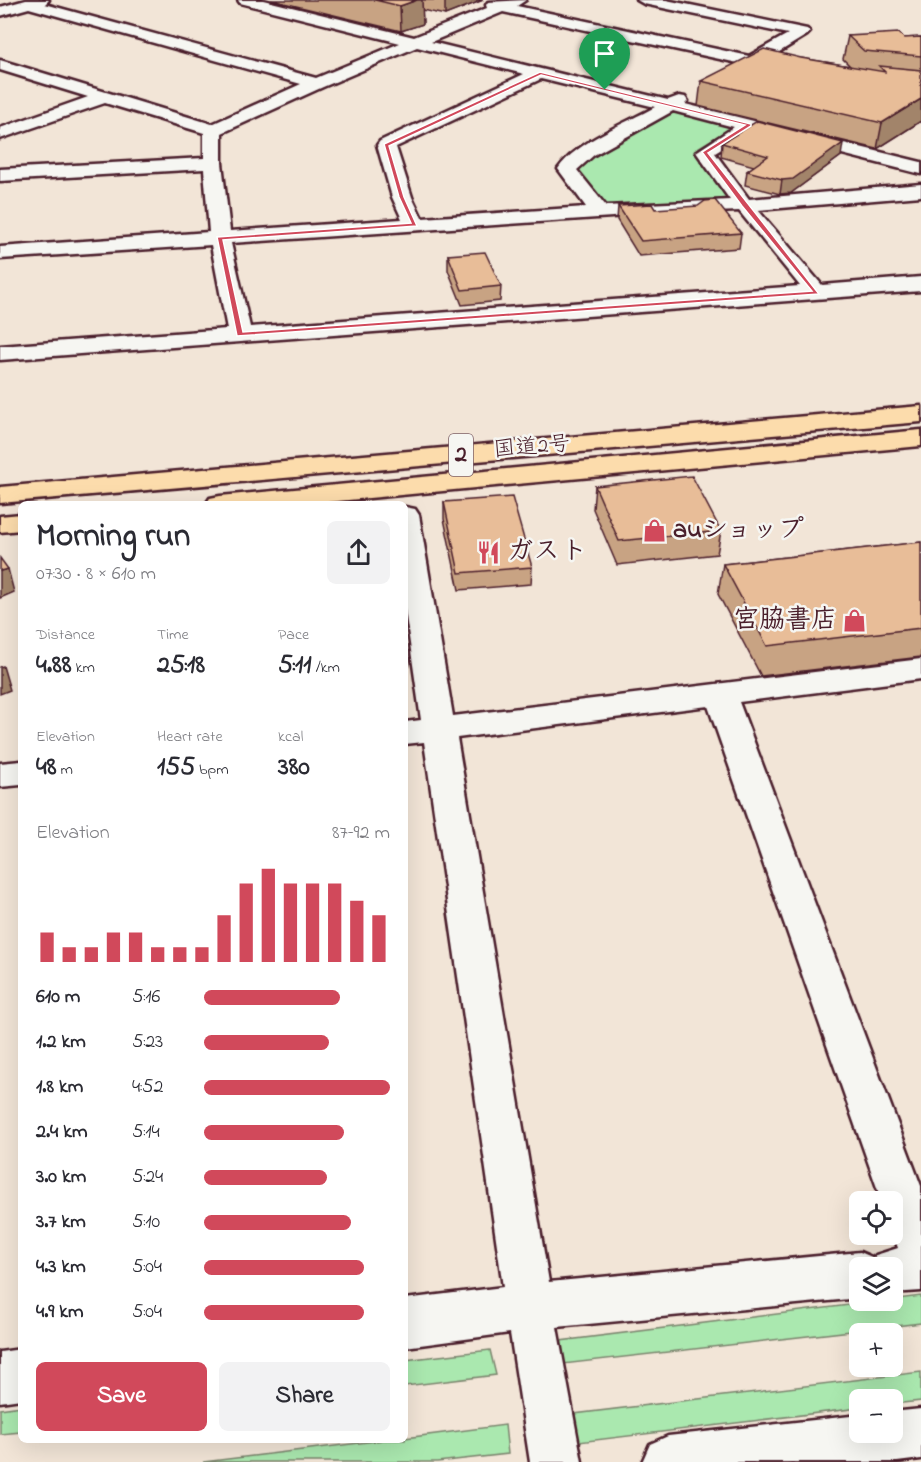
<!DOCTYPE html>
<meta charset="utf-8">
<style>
:root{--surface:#fff;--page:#f2f2f3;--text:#2b2b33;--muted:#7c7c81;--accent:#d1495b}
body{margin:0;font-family:"Indie Flower","Klee One",sans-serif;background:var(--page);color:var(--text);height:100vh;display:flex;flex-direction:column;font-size:22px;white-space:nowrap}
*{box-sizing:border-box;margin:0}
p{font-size:20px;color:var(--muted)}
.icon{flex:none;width:33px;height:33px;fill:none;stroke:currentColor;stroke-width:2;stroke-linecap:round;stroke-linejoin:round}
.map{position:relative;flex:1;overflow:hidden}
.panel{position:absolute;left:18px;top:501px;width:390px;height:942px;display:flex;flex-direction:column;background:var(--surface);border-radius:9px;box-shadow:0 6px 24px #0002}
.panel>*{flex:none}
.tools{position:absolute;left:849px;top:1191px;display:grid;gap:12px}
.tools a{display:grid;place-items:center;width:54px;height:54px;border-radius:9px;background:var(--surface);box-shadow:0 6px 24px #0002;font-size:30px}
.pin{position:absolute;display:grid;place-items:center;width:51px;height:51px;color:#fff;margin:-62px -26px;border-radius:50% 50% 50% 0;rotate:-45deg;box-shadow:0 0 6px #0007}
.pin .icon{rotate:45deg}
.round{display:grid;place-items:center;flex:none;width:63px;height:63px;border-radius:9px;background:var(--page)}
.summary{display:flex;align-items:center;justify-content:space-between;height:102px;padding:0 18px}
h1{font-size:33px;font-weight:800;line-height:45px}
.metrics{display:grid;grid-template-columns:repeat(3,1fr);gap:9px;height:102px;padding:6px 18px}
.metrics div{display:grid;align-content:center}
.metrics b{font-size:26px;font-weight:800}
.metrics small{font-size:16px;font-weight:400}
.metrics p{font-size:16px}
.chart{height:168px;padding:12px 18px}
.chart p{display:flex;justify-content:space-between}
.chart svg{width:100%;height:108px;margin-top:6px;stroke:var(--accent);stroke-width:6}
.cta{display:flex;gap:12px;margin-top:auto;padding:12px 18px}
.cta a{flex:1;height:69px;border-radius:9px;background:var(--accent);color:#fff;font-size:24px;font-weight:800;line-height:69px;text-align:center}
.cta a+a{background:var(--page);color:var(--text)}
ul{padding:0 18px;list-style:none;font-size:20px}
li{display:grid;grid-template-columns:96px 72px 1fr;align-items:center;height:45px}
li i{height:15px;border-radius:8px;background:var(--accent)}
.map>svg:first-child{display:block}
.green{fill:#aae8af;stroke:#7a846d;stroke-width:1.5}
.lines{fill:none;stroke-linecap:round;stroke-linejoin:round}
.minor-casing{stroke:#4a1f2b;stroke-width:5}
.highway-casing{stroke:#4a1f2b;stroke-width:5}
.minor{fill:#f6f6f2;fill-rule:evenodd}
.highway{fill:#fcdcac;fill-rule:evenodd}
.wall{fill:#c8a383;stroke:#4a1f2b;stroke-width:1.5}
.shaded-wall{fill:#a2846a;stroke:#4a1f2b;stroke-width:1.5}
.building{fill:#e8bd98;stroke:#4a1f2b;stroke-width:1.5}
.route{fill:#d1495b;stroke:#fff;stroke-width:1.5;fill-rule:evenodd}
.labels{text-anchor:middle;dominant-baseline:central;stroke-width:5;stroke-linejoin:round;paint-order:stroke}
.far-street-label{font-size:22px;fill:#4a1f2b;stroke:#f6f6f2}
.shield{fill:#f6f6f2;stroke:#7e6067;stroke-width:1.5}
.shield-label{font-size:24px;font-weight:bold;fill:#4a1f2b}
.poi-label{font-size:26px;font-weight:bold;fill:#4a1f2b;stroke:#f6f6f2;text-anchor:start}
</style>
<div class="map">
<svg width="921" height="1462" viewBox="0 0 921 1462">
<rect width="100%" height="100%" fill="#f2e5d7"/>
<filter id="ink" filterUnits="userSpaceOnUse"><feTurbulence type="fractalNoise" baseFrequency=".0167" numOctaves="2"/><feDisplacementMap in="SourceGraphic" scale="12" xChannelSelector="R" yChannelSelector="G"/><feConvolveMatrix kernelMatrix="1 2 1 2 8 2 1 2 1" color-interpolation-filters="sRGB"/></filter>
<g filter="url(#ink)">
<g class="green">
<polygon points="672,112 733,127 696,149 696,154 730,201 604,206 576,170 589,157"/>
<polygon points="921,1296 921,1323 563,1364 560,1341"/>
<polygon points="490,1350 496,1375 405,1386 405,1360"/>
<polygon points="921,1372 921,1401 893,1404 892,1400 860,1400 859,1408 579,1442 574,1414"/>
<polygon points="21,1406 21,1432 0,1434 0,1409"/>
<polygon points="505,1425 508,1454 437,1462 203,1462 384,1440 405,1440 405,1438"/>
</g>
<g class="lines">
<defs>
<g id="minor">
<path d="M26,0h23l-4,4 271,74 84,-35 -160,-40 -2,-3h25l151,37 73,-29 -1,-3 2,-3 38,-2 -9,6 232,50 39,-22 -144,-30 -7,-4h29l141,29 3,3 -3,3 -41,25 25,6 2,3 -8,5 -31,-7 -11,5 -8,-5 3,-4 -235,-51 -72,30 237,58 11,-4 6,1 3,4 -3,3 236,58v12l-170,-43 -36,22 34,46 172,-15v12l-163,14 64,75 99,-8v14l-921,69v-14l227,-17 -16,-84 -211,14v-12l209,-15 -5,-63 -204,12v-12l204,-11v-25l-99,-30 -105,36v-11l88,-31 -88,-27v-10l212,64 89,-40 -272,-76 -29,8v-9zM417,47l107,27 -144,67 -3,4 15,52 10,22 -172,12 -8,-68v-30l101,-46zM541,79l114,28c-29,16 -79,35 -97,62l28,38 -164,11 -10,-21 -16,-50zM673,111l61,16 -38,25 34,48 -124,6 -29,-36 17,-15zM739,211l61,75 -550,41 -19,-84 411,-28z"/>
<path d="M405,507l10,2 4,6 34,201 468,-57v20l-182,23 182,484v105l-29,2v-25h-32v30l-303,29 25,135h-52l-20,-129 -105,14v-48l98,-12 -79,-545 -19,2v-22l16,-2 -16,-111zM708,706l174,496h10v29l6,17 -22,7 -2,3 -14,-6 -311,30 -92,-544z"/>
<polygon points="21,761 21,785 0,787 0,763"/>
<polygon points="21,1349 21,1399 0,1402 0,1352"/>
<polygon points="921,1409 921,1459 897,1462 642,1462 650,1444 668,1436 860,1415 860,1432 892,1432 892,1412"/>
</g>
<g id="highway">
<polygon points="921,406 921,422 0,503 0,487"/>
<polygon points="921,430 921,446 306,504 206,504 210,498 220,496"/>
<polygon points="21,514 21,530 0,532 0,516"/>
</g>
</defs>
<use href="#minor" class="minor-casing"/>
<use href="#highway" class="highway-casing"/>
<use href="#minor" class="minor"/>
<use href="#highway" class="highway"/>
</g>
<g class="wall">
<polygon points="271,0 483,0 445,15 422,10 423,24 401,31"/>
<polygon points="848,36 904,38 921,37 921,121 877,149 698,106 701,81 801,58 850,66 843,59"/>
<polygon points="722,143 841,156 791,193 780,194 745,185 747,171 754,166 721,157"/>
<polygon points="618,206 655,209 741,233 739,248 639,256 617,220"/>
<polygon points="448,255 501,286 500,301 462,305 448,270"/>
<polygon points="595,486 721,531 717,554 617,565 593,509"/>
<polygon points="444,502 532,567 531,584 459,590 444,519"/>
<polygon points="921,542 921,657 761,676 718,594 723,564"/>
</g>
<g class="shaded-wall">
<polygon points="417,0 422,0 423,24 401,31 400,6"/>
<polygon points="445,0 483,0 445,15"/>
<polygon points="921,99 921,121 877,149 882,123"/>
<polygon points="843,143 841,156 791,193 780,194 782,180"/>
<polygon points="8,569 14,592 0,598 0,571"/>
<polygon points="3,666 10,690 0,694 0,667"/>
</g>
<g class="building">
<polygon points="375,0 417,0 400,6"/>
<polygon points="899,33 904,38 921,37 921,56 864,51 848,36"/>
<polygon points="764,49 801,58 885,72 879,66 921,70 921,99 882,123 701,81"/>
<polygon points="757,121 843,143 793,179 782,180 747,171 768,156 722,143"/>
<polygon points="715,200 741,233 641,241 618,206 652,204 655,209 698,206 705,201"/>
<polygon points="485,252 501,286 462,290 448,255"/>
<polygon points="692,476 721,531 619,541 595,486"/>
<polygon points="512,497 532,567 459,573 444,502"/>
<polygon points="921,542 921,628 767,646 723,564"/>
<polygon points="0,558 8,569 0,571"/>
</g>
</g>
<path class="route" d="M540,72l211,52v2l-43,27 111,141 -582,42 -20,-99 194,-14 -12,-26 -15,-53zM541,75l204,50 -43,27 40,54 70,85 -569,41 -20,-92 194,-14 -13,-29 -15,-51z"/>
<defs>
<symbol id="shop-bare" viewBox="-9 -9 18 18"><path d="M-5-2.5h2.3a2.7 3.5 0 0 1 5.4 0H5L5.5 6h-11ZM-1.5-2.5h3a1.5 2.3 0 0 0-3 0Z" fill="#d1495b" stroke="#f6f6f2" stroke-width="2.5" paint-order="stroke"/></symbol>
<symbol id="restaurant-bare" viewBox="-9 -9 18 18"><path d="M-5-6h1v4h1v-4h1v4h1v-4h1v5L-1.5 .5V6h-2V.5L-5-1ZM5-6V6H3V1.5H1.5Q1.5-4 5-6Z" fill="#d1495b" stroke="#f6f6f2" stroke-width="2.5" paint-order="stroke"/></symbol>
</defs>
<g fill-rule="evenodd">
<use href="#shop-bare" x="638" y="514" width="33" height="33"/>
<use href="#restaurant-bare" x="472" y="536" width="33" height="33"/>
<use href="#shop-bare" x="838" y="604" width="33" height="33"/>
</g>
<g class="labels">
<g class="far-street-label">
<text transform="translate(532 448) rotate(-5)">国道2号</text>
</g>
<rect class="shield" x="449" y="434" width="24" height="42" rx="4.5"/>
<g class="shield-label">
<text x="461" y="455">2</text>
</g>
<g class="poi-label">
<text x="673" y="531">auショップ</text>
<text x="507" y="552">ガスト</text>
<text x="837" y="621" text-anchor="end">宮脇書店</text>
</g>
</g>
</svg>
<div class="tools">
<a><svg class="icon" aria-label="locate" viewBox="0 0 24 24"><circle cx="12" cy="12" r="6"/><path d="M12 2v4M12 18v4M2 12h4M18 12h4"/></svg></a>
<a><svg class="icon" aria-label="layers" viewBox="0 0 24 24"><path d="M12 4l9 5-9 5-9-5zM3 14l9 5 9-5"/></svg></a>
<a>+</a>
<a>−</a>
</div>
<div class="pin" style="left:605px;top:90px;background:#1e9e55"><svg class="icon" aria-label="arrive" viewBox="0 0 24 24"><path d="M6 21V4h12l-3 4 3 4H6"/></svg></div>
<section class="panel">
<div class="summary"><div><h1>Morning run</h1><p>07:30 · 8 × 610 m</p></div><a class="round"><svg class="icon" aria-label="share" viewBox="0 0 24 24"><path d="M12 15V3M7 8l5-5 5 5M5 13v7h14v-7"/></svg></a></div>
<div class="metrics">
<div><p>Distance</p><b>4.88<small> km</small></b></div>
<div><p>Time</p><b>25:18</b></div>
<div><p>Pace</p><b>5:11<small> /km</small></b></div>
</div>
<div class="metrics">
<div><p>Elevation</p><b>48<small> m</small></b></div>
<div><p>Heart rate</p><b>155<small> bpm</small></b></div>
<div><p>kcal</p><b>380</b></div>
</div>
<div class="chart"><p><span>Elevation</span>87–92 m</p>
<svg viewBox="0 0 160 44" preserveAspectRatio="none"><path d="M5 44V32M15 44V38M25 44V38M35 44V32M45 44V32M55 44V38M65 44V38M75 44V38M85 44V25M95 44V12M105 44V6M115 44V12M125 44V12M135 44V12M145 44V19M155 44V25"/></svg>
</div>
<ul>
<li><b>610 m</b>5:16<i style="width:73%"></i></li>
<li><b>1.2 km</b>5:23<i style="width:67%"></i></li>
<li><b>1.8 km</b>4:52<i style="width:100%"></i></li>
<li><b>2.4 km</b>5:14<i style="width:75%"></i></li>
<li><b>3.0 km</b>5:24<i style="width:66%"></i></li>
<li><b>3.7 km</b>5:10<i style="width:79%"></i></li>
<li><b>4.3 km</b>5:04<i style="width:86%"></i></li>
<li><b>4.9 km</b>5:04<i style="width:86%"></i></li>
</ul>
<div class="cta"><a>Save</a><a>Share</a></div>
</section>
</div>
